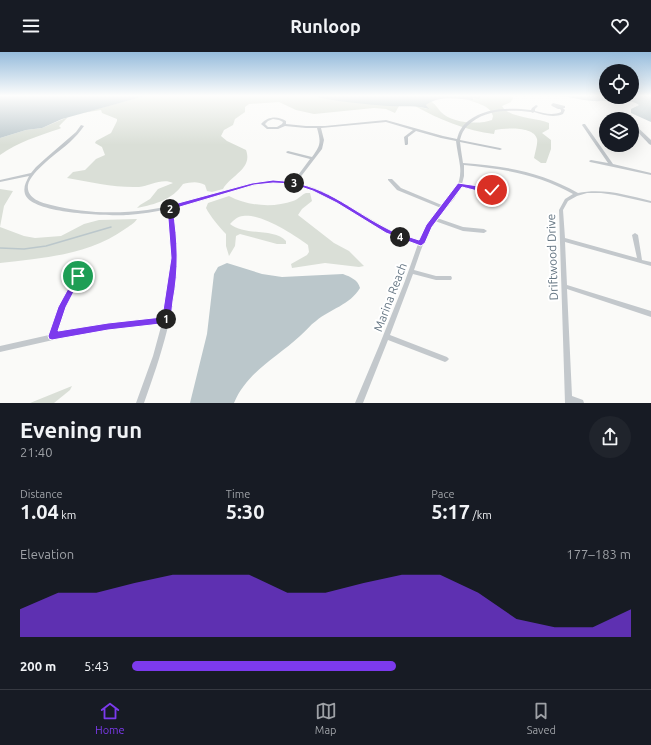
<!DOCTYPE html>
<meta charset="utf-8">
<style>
:root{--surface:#171b24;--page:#20242c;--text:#f1f3f6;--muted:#9ea1a6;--line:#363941;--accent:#7c3aed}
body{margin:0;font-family:Ubuntu,sans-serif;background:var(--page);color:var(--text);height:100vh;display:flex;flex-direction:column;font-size:15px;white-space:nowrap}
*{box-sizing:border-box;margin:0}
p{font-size:13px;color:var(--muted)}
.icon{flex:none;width:22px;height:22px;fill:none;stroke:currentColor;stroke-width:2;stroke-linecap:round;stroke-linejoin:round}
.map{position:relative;height:351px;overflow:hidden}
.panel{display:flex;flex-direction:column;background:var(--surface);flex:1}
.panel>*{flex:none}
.tools{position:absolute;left:599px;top:12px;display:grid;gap:8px}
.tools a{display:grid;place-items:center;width:40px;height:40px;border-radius:50%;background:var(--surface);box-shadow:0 4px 16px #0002;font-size:20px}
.pin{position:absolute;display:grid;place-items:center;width:34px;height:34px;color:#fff;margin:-17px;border:2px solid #fff;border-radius:50%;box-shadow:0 1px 4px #0007}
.km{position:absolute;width:20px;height:20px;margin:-10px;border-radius:50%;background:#222;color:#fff;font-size:11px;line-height:20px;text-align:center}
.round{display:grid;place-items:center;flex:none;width:42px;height:42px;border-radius:21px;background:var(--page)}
.head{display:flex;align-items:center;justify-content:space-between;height:68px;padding:0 20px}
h1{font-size:22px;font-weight:700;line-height:30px}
.metrics{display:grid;grid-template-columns:repeat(3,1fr);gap:6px;height:68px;padding:4px 20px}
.metrics div{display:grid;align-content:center}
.metrics b{font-size:20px;font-weight:700}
.metrics small{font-size:11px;font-weight:400}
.metrics p{font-size:11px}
.chart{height:112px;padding:8px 20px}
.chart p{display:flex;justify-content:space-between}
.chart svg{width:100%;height:72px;margin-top:4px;fill:var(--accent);opacity:.7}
ul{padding:0 20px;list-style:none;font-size:13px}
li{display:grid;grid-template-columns:64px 48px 1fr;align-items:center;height:30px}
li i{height:10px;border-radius:5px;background:var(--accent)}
header{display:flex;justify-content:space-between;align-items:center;height:52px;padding:0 20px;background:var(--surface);font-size:18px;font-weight:700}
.dock{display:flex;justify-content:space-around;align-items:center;height:56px;border-top:1px solid var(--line);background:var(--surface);font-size:11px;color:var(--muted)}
.dock a{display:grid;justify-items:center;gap:2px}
.dock .current{color:var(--accent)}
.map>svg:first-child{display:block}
.green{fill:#dadfd7}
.water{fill:#bbc7cb}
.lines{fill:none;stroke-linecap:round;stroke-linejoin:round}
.stream{stroke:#bbc7cb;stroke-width:1.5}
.minor{fill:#c3c8cc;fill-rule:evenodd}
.tertiary{fill:#c3c8cc;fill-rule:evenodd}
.route{fill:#7c3aed;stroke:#fff}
.labels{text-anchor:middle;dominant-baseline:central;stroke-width:4;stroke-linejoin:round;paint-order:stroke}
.street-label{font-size:12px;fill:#657683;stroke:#fff}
</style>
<header><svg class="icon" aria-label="menu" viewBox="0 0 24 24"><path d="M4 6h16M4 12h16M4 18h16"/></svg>Runloop<svg class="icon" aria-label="heart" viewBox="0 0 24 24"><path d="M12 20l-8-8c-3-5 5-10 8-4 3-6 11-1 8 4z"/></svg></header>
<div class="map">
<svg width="651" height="351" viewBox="0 0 651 351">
<rect width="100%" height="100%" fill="#fafaf8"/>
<g class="green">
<path d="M145,44h167l40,6 47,4 -4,7 -9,-4 -12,-1 -60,6 -18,-4 -17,-8 -30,2 -4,3v5l-10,7 -2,6 -9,5 -3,6 6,5 19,9c7,19 -15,25 -23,39l-11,3 -5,-1 -2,-6c-7,-4 -14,-3 -22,-1 -11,16 -27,20 -46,24l3,-3 10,-6 8,-10 15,-6c-11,-5 -23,3 -34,4 -24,1 -48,-5 -72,-9l6,-6 12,-2 11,-11 9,-4 -3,-8 -7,-4 1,-2 15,-8 6,-12v-2l-15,-6 -1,-3 -19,3z"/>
<path d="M481,44h30l2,2 -2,4 -9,4c6,12 35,12 47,17v6l-7,4 9,7v9l-5,14h-5l-7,-5c1,-6 4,-14 3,-19 -3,-13 -32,-11 -42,-9l-1,4c-27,-3 -56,-15 -79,-28l13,3 -2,-4 4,-4c6,3 7,7 11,11 10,11 38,13 51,8l1,-4c-3,-12 -20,-13 -29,-18l5,2z"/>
<path d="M68,65l-9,9 2,2 -2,1c-21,7 -41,13 -59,26v-17l26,-8 16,-2z"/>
<path d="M0,137l13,2 -9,15 -4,21 24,9 11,2 26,-2 23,-12 15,-4 38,-1c-3,5 -8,7 -12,10 -36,26 -82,29 -125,34z"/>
<path d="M306,141h4l2,8 -10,8 -4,6 36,28 15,8 15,15 -5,1 -34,-4 -33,5 -1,-4 16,-9 2,-3 -1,-7c-14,-10 -47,-32 -65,-29 -5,0 -9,4 -13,8 14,12 45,4 56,17v3h-9l-37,-10 -4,2 -1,10 -6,10 -3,-10v-12c-6,-6 -16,-18 -20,-26l2,-5 21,-7c18,10 45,12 64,5 6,-2 8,-6 13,-8z"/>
<polygon points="72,334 70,338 54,351 30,351"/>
</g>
<g class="water">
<polygon points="0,44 145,44 62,67 42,76 26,78 0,86"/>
<path d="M312,44h169l-2,3 -6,-1v2c-15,-1 -33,-5 -47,5l3,4c-13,-4 -26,-2 -40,-3 -25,-2 -52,-4 -77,-10z"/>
<path d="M560,44h91v26l-20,-9v-4l8,-4c-13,-8 -33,-3 -47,-4 -11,-1 -21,-4 -32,-5z"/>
<path d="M227,211l35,11 20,3 61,-3c8,3 15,6 17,14 -10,17 -30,21 -44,33 -6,4 -10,10 -16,15 -24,22 -53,36 -66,67h-44l17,-69 7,-60 4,-7z"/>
</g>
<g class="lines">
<polyline class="stream" points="0,196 24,197 46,194 111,175"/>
<g class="minor">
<path d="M553,51l12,3v2h-2l2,2 -2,4c-10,4 -19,1 -29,-2l-1,1 -2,-1c-20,-2 -42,-3 -59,10 -7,5 -10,10 -12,18l40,8 2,1 -2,1 -40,-8 1,8 2,13c42,3 78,9 115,30 25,-5 49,2 73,8v2l-36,-8 -14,-2h-14l-10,3 -9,5 -5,9 2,28 72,20 -5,-23 3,-2 3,2 4,25 9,2v4l-86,-24 2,43 84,26v6l-84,-28 5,107 11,4 1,3h-19l-6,-193 6,-11 8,-5c-35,-20 -69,-25 -109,-29v11l-2,8 15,4h17v2h-17l-16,-3 -7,12 -17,19 26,9 21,2 3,2 -3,2 -21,-2 -28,-10c-10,15 -15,32 -21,49l22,6h15l1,2 -1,2h-15l-23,-6 -23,61 57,22 2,2 -2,2 -2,1 -57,-22 -25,63h-8l24,-57 26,-65 13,-37c-12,-4 -23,-7 -34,-13 -34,-18 -65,-46 -105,-48 -21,-1 -42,7 -62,13 -15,5 -30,9 -45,12 3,17 5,33 5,49 0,50 -16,99 -33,146h-8l17,-47 9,-33 -78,10 -84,19v-6l49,-11 10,-28 17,-33h4l1,2 -16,31 -9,26 28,-6 79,-9c7,-28 9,-56 8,-84 -1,-8 -2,-17 -3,-25 -13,3 -27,5 -40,6 -19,1 -97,-1 -103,-21 -2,-7 1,-12 4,-18l-29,6v-2l31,-7 5,-6 10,-9 30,-26 5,-7 3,1c-4,6 -9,11 -14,16 -11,10 -39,29 -42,43 -2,13 13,18 23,20 43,11 89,9 132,-2 24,-6 46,-15 70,-20 13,-3 26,-2 40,-1l17,-23 -23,-6 -1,-1 2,-1 24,6c9,-12 9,-15 5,-29h-11l-21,-2 -7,3h-11l-6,-5c7,-8 17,-8 25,-3v3l20,2h19l61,-6 57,16 14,3c2,-8 5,-13 11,-18 19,-14 42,-13 63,-11l1,-2 4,-3 2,1 -3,3v2c9,2 17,5 26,1v-2l-1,-1h-2l-6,-3 -1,-1zM273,67l6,1 4,2 -1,2 -5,3h-9l-3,-3 3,-3zM386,70l27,8 -9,7 1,8h2l1,-1v-7l8,-6 25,7 15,3c1,9 3,17 4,25 2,16 -6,28 -16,40l-43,-18 -9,-9h-4v1l9,10 44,18c-9,10 -16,20 -22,33l-16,-6 -15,-6 -62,-36 -14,-6 -16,-4 26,-34 2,-9 -3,-12z"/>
<polygon points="583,72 585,72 613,112 651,121 651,123 590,110 589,109 591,108 608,111 582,73"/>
</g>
<g class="tertiary">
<polygon points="624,64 628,64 630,67 625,67 624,65"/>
<polygon points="632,70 651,88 651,93 649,92 632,74"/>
</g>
</g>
<linearGradient id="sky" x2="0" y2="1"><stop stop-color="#96bcdc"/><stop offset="0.47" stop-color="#fdfdfc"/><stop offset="1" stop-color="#fdfdfc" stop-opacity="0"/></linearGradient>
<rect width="651" height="93" fill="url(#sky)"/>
<path class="route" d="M273,128c53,3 73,28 117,50 9,4 20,7 29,10l7,-15 32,-42 34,5 3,2c-8,5 -24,-1 -33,-3l-30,40 -7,16 -4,3 -35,-13 -49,-30 -24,-12 -21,-7 -19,-1 -19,2 -81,24c5,32 6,60 0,92 -1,7 -1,15 -4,22l-61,7 -56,10 -3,-1 -1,-3 10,-29 18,-33 2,-1 4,3 -16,31 -8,24 50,-8 54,-6 9,-59 -4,-52 85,-23z"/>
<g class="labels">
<g class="street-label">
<text transform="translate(552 205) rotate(-92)">Driftwood Drive</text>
<text transform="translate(390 245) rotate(-69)">Marina Reach</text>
</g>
</g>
</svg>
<div class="tools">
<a><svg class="icon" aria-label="locate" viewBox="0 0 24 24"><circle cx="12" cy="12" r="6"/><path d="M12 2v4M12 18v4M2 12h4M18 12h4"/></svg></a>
<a><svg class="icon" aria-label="layers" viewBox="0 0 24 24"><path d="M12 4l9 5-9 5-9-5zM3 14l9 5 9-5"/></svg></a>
</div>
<div class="pin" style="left:78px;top:224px;background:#1e9e55"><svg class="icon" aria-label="arrive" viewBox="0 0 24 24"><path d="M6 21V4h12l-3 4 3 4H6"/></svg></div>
<div class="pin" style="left:492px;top:138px;background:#d93025"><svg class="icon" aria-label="check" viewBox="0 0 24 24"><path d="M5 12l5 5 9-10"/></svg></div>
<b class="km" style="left:166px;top:267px">1</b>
<b class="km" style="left:170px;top:157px">2</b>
<b class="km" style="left:294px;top:131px">3</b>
<b class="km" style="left:400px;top:185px">4</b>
</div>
<section class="panel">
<div class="head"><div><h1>Evening run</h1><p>21:40</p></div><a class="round"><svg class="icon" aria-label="share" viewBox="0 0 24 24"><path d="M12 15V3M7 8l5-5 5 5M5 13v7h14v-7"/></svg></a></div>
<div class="metrics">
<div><p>Distance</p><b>1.04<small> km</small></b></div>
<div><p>Time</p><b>5:30</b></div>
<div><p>Pace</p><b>5:17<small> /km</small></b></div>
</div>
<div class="chart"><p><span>Elevation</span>177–183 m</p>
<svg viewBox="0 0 160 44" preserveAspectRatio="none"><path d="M0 44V27L10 17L20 17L30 11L40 6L50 6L60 6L70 17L80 17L90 11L100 6L110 6L120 17L130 33L140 38L150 38L160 27V44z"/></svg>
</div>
<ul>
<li><b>200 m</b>5:43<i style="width:53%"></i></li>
</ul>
</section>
<nav class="dock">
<a class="current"><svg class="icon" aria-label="home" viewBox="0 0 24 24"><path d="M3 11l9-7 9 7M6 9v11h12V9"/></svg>Home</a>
<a><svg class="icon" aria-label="map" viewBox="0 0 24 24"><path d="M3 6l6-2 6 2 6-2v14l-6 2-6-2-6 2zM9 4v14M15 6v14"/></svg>Map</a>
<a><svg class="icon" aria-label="saved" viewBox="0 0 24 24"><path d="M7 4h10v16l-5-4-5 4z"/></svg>Saved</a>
</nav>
